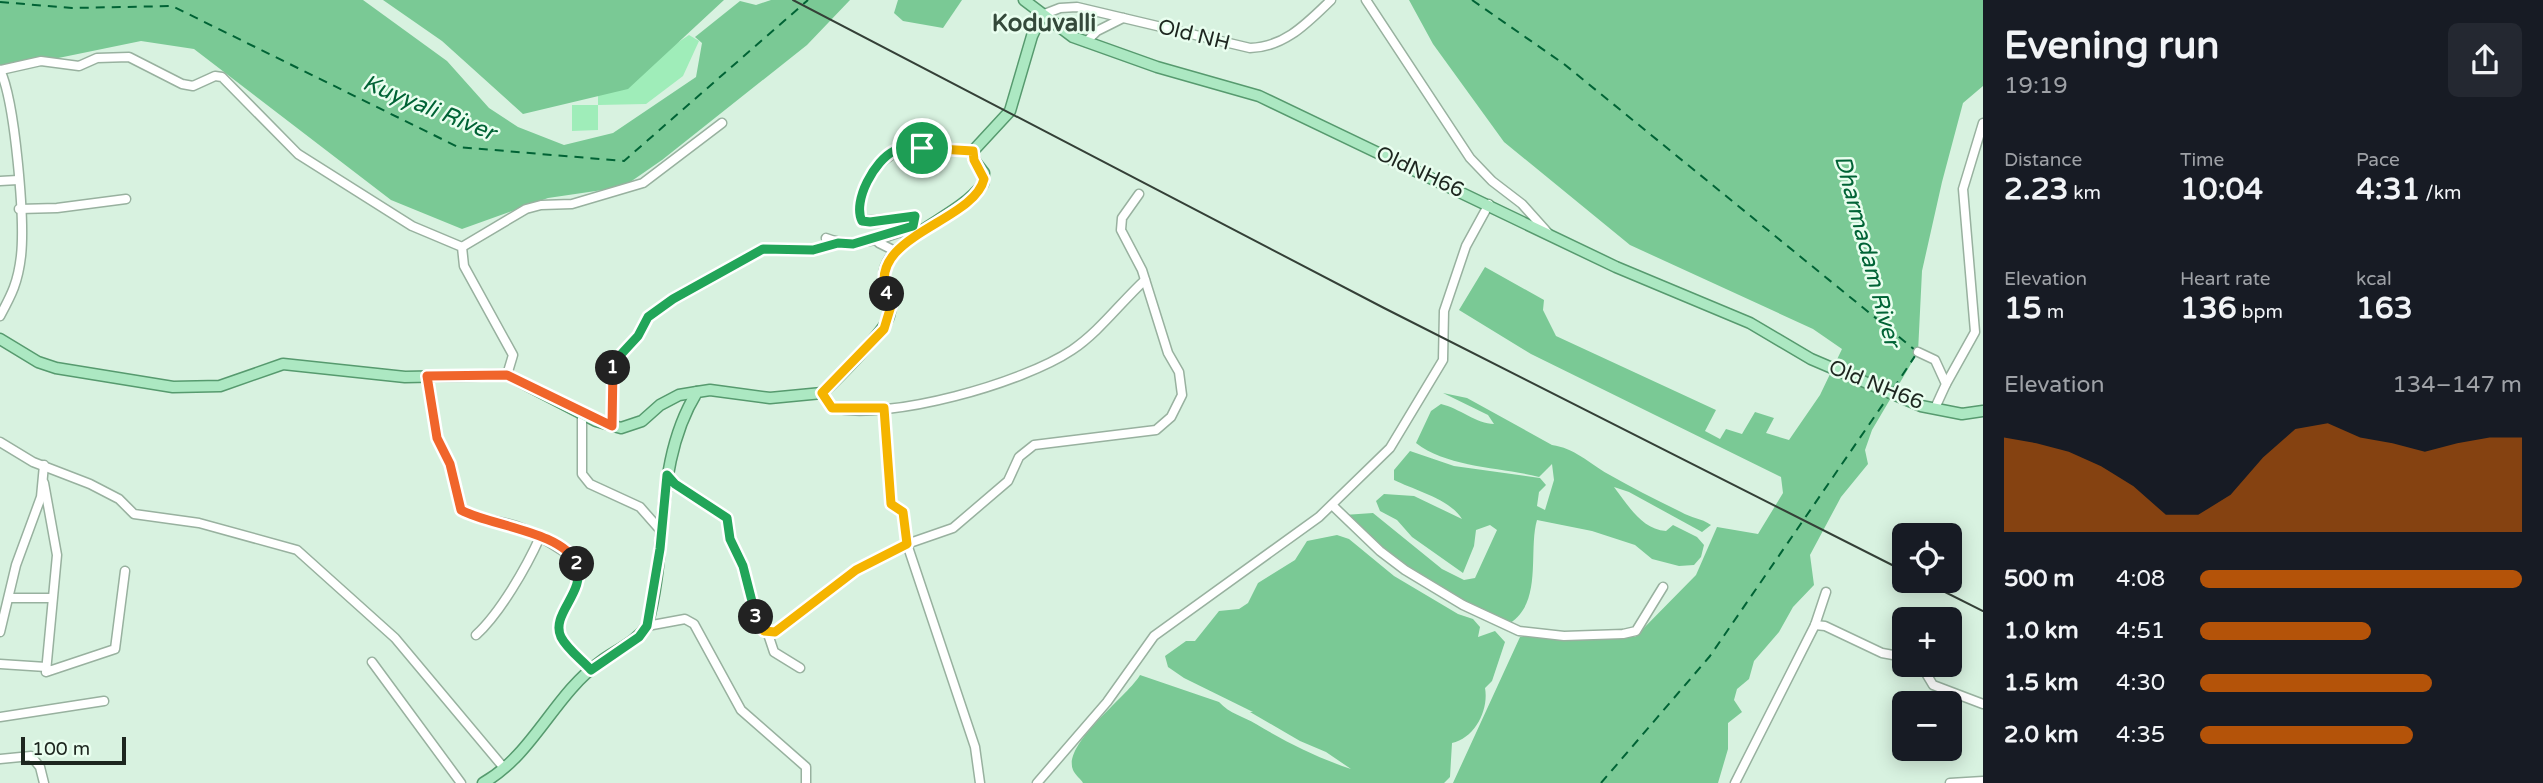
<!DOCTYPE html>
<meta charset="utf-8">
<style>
:root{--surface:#171b24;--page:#242831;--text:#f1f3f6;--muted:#9ea1a6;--accent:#b45309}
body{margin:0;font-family:"Varela Round",sans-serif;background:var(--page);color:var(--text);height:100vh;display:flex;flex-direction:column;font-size:26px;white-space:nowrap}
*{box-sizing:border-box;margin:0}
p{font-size:23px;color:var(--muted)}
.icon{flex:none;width:38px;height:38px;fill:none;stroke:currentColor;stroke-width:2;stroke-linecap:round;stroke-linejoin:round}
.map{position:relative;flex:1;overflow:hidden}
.panel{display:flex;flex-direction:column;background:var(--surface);width:560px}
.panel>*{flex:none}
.controls{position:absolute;left:1892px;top:523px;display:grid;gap:14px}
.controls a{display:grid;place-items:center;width:70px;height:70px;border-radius:10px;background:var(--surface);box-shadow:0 4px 18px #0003;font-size:35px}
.scale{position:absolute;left:21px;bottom:18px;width:105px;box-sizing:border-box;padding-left:7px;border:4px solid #1d261f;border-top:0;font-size:19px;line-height:24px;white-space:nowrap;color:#1d261f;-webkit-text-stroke:5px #e9feef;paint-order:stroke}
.pin{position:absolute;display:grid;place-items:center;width:60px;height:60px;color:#fff;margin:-30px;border:4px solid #fff;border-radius:50%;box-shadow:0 2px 7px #0007}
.km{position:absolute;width:35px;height:35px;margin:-18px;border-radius:50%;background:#222;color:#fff;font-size:19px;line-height:35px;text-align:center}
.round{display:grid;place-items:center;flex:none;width:74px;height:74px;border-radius:10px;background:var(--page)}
.overview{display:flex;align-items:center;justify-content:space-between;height:119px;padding:0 21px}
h1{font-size:38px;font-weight:700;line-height:52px}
.stats{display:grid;grid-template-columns:repeat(3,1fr);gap:10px;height:119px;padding:7px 21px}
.stats div{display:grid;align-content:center}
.stats b{font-size:30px;font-weight:700}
.stats small{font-size:19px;font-weight:400}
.stats p{font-size:19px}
.chart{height:196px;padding:14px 21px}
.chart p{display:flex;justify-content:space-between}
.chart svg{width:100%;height:126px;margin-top:7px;fill:var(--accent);opacity:.7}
ul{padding:0 21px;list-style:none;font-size:23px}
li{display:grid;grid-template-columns:112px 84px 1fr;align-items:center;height:52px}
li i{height:18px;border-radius:9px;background:var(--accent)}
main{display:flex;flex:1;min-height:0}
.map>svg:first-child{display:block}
.green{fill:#9fedb9}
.water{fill:#7ac995}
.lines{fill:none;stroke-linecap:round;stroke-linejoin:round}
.ferry{stroke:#006335;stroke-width:2;stroke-dasharray:9 7;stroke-linecap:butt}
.minor-casing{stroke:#98b19f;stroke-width:11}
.major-casing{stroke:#569a6e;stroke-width:13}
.minor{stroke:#fff;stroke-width:8}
.major{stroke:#ace8c2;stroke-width:10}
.rail{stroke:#344037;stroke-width:2}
.split-1-casing{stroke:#fff;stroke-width:14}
.split-2-casing{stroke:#fff;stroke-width:14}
.split-3-casing{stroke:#fff;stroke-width:14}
.split-4-casing{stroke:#fff;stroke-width:14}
.split-5-casing{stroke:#fff;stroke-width:14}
.split-1{stroke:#22a559;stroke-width:9}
.split-2{stroke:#f0652b;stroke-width:9}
.split-3{stroke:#22a559;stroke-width:9}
.split-4{stroke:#f5b400;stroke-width:9}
.split-5{stroke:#f5b400;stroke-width:9}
.labels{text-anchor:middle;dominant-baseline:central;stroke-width:5;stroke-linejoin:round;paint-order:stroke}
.street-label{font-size:21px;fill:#1d261f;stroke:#e9feef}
.water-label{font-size:23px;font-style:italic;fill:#006335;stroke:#e9feef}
.quarter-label{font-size:24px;font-weight:bold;fill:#34493a;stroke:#e9feef}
</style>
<main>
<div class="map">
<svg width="1983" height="783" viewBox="0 0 1983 783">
<rect width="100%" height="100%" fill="#d8f2e0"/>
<polygon class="green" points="689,35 699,41 683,76 646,104 598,105 598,130 572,131 572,105 598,105 598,96"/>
<g class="water">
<polygon points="0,0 363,0 447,61 489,108 518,127 564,145 613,133 696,77 702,43 695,37 740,1 756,5 771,0 850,0 807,45 662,160 623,187 548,198 462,229 391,200 194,49 141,41 0,70"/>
<polygon points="383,0 724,0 628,89 523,114 442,41"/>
<polygon points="898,0 962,0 943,28 903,21 894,13"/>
<polygon points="1409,0 1983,0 1983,86 1963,103 1942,182 1922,271 1918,352 1872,430 1865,450 1868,464 1841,497 1810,555 1814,585 1793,607 1779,632 1754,661 1749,679 1737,689 1734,700 1742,712 1728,723 1728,749 1718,783 1453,783 1520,637 1635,637 1696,575 1717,527 1758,534 1783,493 1781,477 1531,354 1459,310 1485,267 1544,300 1543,310 1556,336 1716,410 1705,431 1720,439 1726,429 1742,434 1755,412 1774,418 1766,433 1789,440 1820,395 1842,349 1813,329 1630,245 1504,142 1433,44"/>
<path d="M1443,393l24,5 85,47c22,3 37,18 56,29 24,14 49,26 73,38 10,6 20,6 30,13l-9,7 -73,-40 -15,-5c14,18 27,42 52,44l7,-6 24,12 7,8 -3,12 -7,8 -15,1 -27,-7 -17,-14 -43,-14 -55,-11c-9,31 6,82 -27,103l-38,-14 -115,-75 -11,-10 -2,-9 29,-2 69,56 22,11 11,-2 22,-48 -7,-5 -14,5 -2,16 -11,27 -51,-36 -15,-17 -17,-9 -4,-10 8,-7 30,2 48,23c-12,-20 -48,-29 -68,-39v-10l16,-19 44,15 86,12 6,7 -7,7 -2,14 8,4 9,-30 -2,-16 -13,13c-38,-10 -91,-9 -123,-34l15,-32 10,-7c18,4 36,20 53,20l-6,-9z"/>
<path d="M1337,535l12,4 45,37 64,38 15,5 7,8 -2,10 17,-6 10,11 -13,39 -7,7c4,22 -10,50 -33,55l-2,34 -6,6h-361c-2,-4 -8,-8 -10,-13 -11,-26 55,-74 67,-95l79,27c11,12 24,14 37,22 30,18 62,34 95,45l-25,-17 -26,-11 -50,-29h3l-69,-34 -16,-11 -3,-11 21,-15h9l24,-30 20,-2 9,-6 10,-20 37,-23 12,-19z"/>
</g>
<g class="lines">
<g class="ferry">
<polyline points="1472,0 1564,64 1915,350"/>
<polyline points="0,2 72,8 172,6 458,147 624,161 808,0"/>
<polyline points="1893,389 1917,353"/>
<polyline points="1601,783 1710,656 1888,397"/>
</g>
<defs>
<g id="minor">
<polyline points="1366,0 1470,158 1492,181 1522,204 1548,233"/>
<path d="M1042,15l18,-7 17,-1 173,41c35,-1 57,-25 81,-48"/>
<polyline points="1086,42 1097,31 1123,18"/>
<path d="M0,70c15,31 25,149 21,186 -3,26 -9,38 -21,60"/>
<polyline points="1,70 41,61 79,66 97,58 129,57 182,84 193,86 215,76 222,77 298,154 412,226 462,247 464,266 513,355 507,375"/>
<polyline points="0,181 18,180"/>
<polyline points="19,209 57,208 126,199"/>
<path d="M826,238c26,11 62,0 87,-11l2,-11 -53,5c-5,-9 -1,-22 3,-32 22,-54 60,-41 108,-38"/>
<polyline points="879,243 897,252"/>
<polyline points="462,247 526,209 541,205 572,204 643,183 722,123"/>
<polyline points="1918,352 1935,360 1946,384 1935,408"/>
<path d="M427,376l10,62 13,26 11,47c18,9 37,9 55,15 22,8 41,21 59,33 13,38 -25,55 -13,78 6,12 20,23 29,33"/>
<polyline points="1946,384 1975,332 1963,189 1983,123"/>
<path d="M822,393l10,15c57,13 191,-25 240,-58 27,-18 49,-48 73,-70"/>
<polyline points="884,408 891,504 903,512 907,544 975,747 980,783"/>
<polyline points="582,415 582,474 590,484 640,507 662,532"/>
<polyline points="612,426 613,363 638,336 648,317 673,299 763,249 812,250 838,243"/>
<polyline points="0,442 33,462 90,484 119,499 134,514 199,523 297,550 395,638 504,768"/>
<polyline points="667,475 675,484 727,518 730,539 742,566 758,621 764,631 775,632 856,570 904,545 953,528 1008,481 1019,457 1034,445 1156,430 1171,417 1182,395 1179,372 1168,353 1142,270 1121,230 1122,218 1139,194"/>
<polyline points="44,483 57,555 46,672 115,649 125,571"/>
<polyline points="1332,505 1380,551 1405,570 1463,605 1519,631 1564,636 1623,634 1636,631 1663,587"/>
<polyline points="9,598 51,598"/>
<polyline points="1815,625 1825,626 1882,653 1904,657"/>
<polyline points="647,626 685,619 694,624 741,710 806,767 806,783"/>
<polyline points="767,631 774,652 800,668"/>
<polyline points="0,632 16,565 41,497 44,465"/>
<path d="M476,635c24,-22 50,-67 64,-98"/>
<polyline points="372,662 461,783"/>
<polyline points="0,664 46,667"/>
<polyline points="1921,665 1933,685 1983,704"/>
<polyline points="0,717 104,701"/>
<polyline points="0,759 31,756 40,767 44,783"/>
<polyline points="1037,783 1107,702 1154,636 1319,517 1390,448 1443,360 1444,311 1466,246 1489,204"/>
<polyline points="1735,783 1815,625 1826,592"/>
<polyline points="1950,783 1983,781"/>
</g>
<g id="major">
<polyline points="1024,0 1073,37 1157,67 1259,96 1616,267 1750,323 1811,359 1921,406 1962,414 1983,411"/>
<polyline points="0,339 38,362 56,368 173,387 220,386 283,364 405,377 507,375 596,421 621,428 642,421 660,405 679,395 697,392"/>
<path d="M483,783c50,-28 71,-88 117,-121 16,-12 35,-19 47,-36 22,-77 6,-163 50,-234l13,-2 60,8 52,-5c13,-12 64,-63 67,-77 6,-20 -14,-36 1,-57 24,-32 68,-43 93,-75l1,-11 -10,-13 -1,-9 37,-40 22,-75 10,-21"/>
</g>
</defs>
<use href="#minor" class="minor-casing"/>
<use href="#major" class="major-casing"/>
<use href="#minor" class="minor"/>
<use href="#major" class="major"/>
<g class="rail">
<polyline points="793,0 1384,308 1904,571"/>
<polyline points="1923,581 1983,611"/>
</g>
</g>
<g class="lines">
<defs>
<path id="split-1" d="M613,368v-5l25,-27 10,-19 25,-18 90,-50 50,1 25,-7 15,1 60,-18 2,-10 -45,6 -8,-1c-10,-20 13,-61 32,-70 8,-4 19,-3 28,-3"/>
<path id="split-2" d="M577,564c-15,-33 -87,-38 -116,-54l-11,-46 -13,-26 -10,-62 80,-1 105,51 1,-58"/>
<path id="split-3" d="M577,564c9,29 -27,50 -16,73 6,12 21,23 30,33l48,-33 8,-11 13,-77 7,-74 8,9 52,34 3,21 13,27 13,51"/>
<polyline id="split-4" points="756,617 764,631 775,632 856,570 907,544 903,512 891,504 884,408 832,408 822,393 884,329 891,306 887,294"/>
<path id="split-5" d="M887,294c-22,-58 87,-72 97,-115l-10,-19 -1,-9 -51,-3"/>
</defs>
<use href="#split-1" class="split-1-casing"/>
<use href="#split-2" class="split-2-casing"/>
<use href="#split-3" class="split-3-casing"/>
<use href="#split-4" class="split-4-casing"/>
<use href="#split-5" class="split-5-casing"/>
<use href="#split-1" class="split-1"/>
<use href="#split-2" class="split-2"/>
<use href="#split-3" class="split-3"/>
<use href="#split-4" class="split-4"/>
<use href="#split-5" class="split-5"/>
</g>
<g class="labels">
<g class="street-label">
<text transform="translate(1194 35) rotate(14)">Old NH</text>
<text transform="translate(1420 172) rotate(25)">OldNH66</text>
<text transform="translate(1876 385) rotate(22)">Old NH66</text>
</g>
<g class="water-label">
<text transform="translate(429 108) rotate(22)">Kuyyali River</text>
<text transform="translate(1867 251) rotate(75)">Dharmadam River</text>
</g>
<g class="quarter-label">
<text x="1044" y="23">Koduvalli</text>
</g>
</g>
</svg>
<div class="controls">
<a><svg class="icon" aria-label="locate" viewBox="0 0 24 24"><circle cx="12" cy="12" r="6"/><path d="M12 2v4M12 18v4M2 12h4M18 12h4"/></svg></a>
<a>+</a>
<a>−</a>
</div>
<div class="scale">100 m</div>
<div class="pin" style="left:922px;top:148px;background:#1e9e55"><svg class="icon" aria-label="arrive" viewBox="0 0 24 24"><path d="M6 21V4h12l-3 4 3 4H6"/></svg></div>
<b class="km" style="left:613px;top:368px">1</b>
<b class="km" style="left:577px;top:564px">2</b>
<b class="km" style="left:756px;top:617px">3</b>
<b class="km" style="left:887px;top:294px">4</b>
</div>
<section class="panel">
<div class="overview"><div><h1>Evening run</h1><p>19:19</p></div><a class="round"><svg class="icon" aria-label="share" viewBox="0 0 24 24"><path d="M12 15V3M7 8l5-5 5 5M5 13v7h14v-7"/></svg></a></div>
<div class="stats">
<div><p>Distance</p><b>2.23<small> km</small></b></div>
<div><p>Time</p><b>10:04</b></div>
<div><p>Pace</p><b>4:31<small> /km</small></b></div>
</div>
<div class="stats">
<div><p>Elevation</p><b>15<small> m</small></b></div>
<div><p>Heart rate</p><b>136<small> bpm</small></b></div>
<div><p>kcal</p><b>163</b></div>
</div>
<div class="chart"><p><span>Elevation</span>134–147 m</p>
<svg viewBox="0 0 160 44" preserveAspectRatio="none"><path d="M0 44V11L10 13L20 16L30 21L40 28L50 38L60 38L70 31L80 18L90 8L100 6L110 11L120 13L130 16L140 13L150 11L160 11V44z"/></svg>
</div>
<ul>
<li><b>500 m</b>4:08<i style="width:100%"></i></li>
<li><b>1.0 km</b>4:51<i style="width:53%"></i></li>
<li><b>1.5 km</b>4:30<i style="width:72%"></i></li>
<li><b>2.0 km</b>4:35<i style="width:66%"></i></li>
</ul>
</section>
</main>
